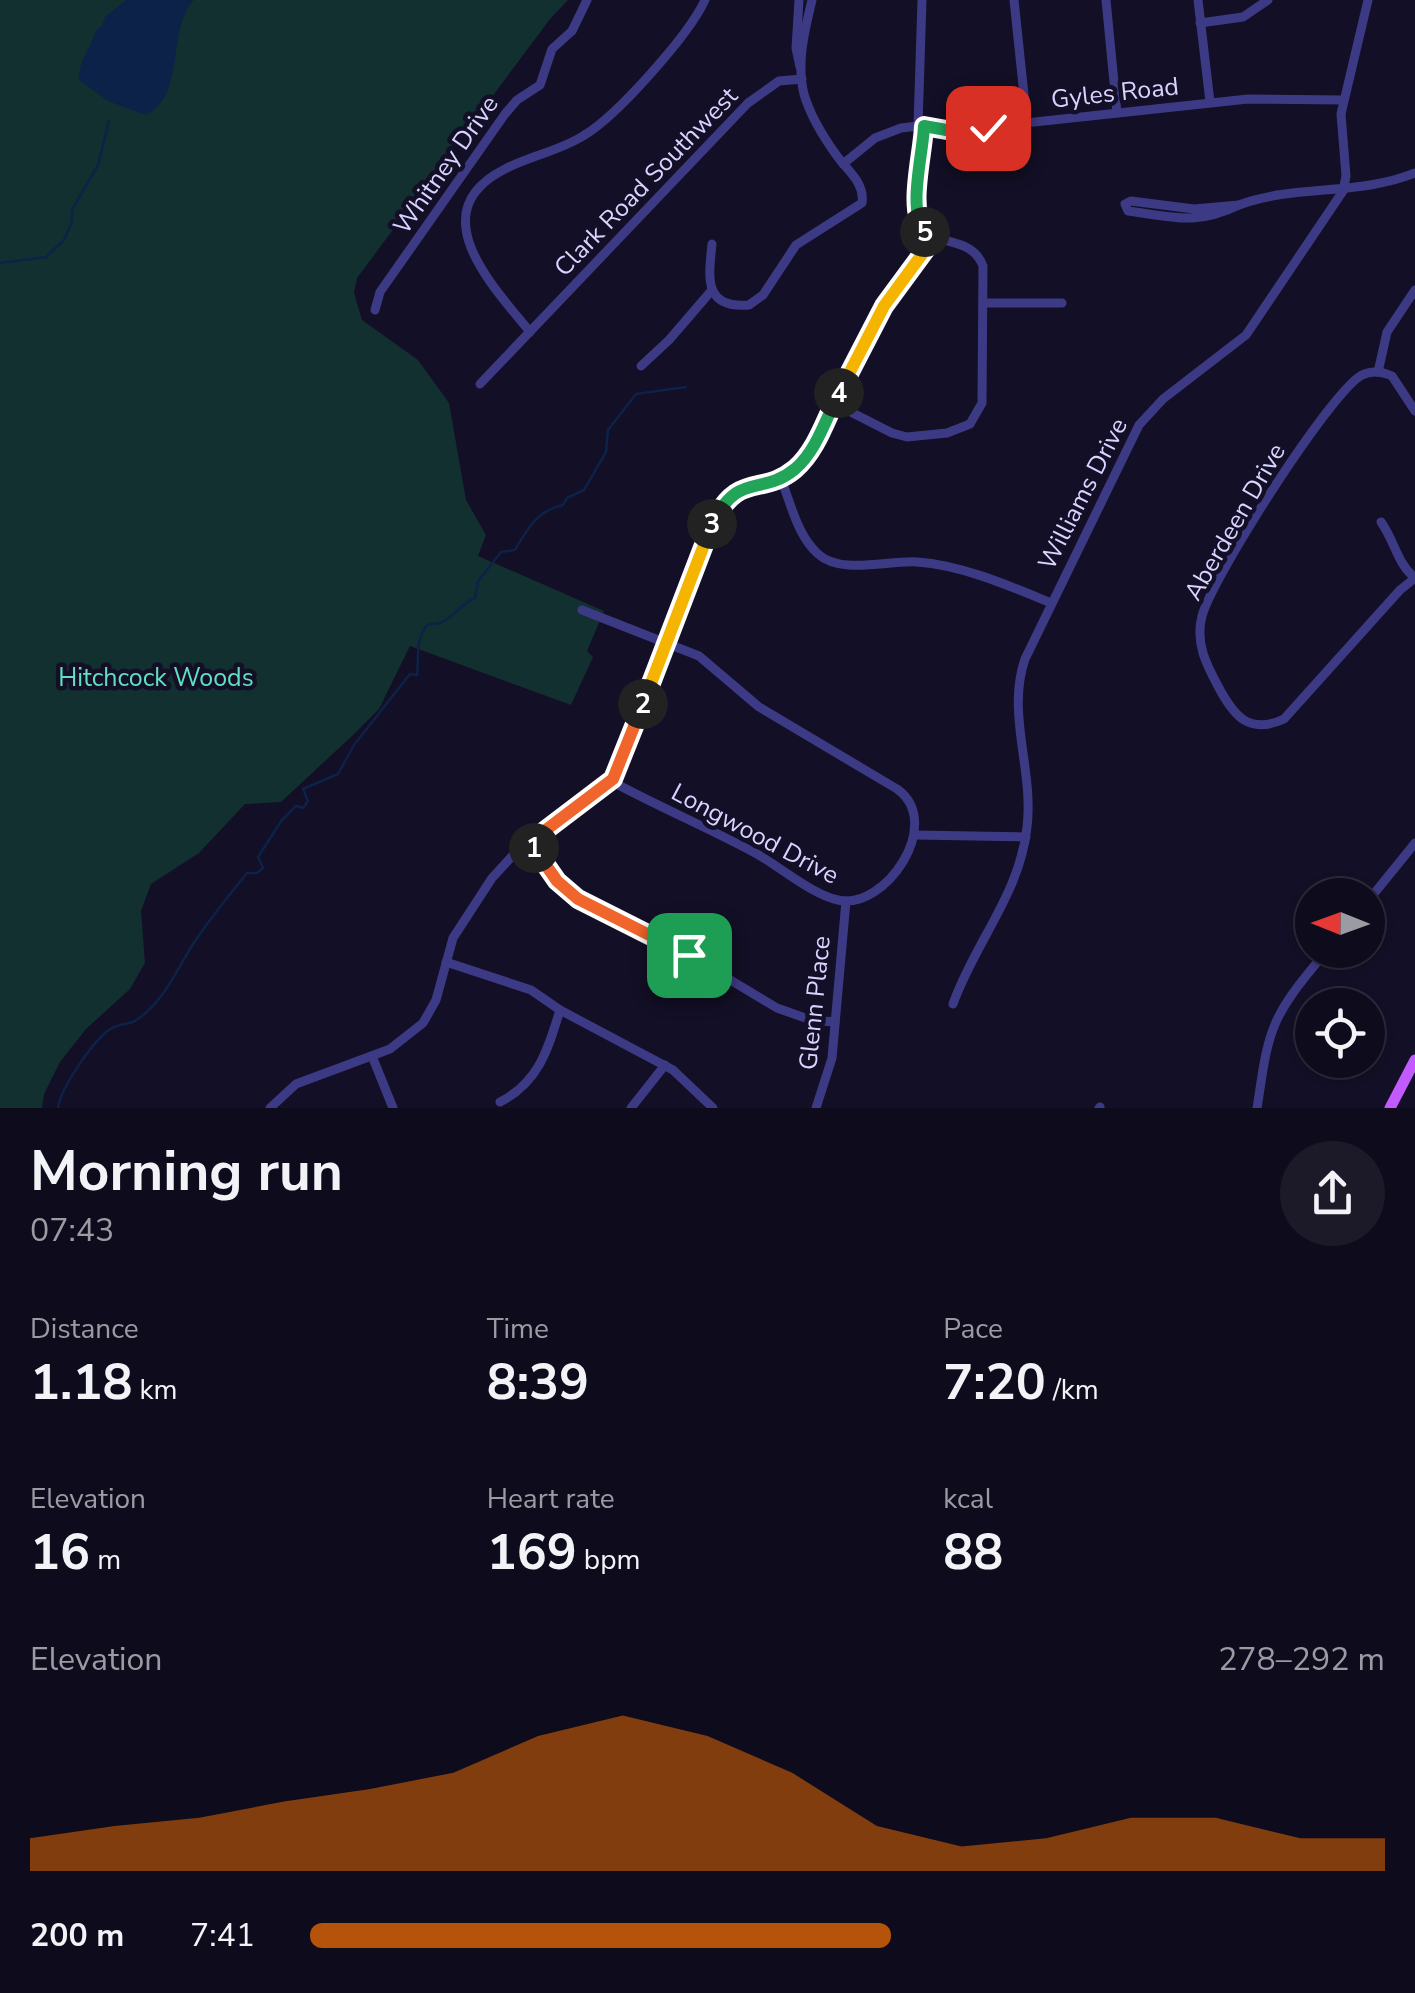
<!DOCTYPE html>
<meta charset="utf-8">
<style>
:root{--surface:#0e0b1c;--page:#1c1929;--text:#f1f3f6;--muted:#9b9ba3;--line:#2e2b3b;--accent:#b45309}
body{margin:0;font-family:"Nunito Sans",sans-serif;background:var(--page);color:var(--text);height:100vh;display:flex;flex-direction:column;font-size:38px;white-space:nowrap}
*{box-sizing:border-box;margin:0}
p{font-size:32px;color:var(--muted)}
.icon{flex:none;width:55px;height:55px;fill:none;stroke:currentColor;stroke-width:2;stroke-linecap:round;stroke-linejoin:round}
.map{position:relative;height:1108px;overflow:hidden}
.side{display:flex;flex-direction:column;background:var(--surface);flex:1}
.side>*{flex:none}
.needle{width:65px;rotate:271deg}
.tools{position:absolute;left:1295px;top:878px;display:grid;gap:20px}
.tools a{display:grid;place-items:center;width:90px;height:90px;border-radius:50%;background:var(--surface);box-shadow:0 2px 8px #0004,0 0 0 2px var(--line);font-size:50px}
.pin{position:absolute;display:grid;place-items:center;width:85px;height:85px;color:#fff;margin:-42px;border-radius:20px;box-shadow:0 5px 15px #0006}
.km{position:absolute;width:50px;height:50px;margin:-25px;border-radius:50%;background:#222;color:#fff;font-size:28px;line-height:50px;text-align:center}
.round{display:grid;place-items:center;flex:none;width:105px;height:105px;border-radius:52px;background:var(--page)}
.head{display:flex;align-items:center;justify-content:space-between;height:170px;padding:0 30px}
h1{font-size:55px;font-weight:700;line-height:75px}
.stats{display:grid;grid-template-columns:repeat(3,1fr);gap:15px;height:170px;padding:10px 30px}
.stats div{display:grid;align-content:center}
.stats b{font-size:50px;font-weight:700}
.stats small{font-size:28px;font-weight:400}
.stats p{font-size:28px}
.chart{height:280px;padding:20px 30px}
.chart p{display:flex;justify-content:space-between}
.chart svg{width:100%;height:180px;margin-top:10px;fill:var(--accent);opacity:.7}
ul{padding:0 30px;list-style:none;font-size:32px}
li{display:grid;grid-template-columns:160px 120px 1fr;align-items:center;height:75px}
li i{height:25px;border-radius:12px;background:var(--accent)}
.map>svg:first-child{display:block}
.green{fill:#12302f}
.water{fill:#0c2248}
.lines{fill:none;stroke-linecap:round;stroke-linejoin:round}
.stream{stroke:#0c2248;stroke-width:2.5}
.minor{stroke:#3d3a85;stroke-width:9}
.major{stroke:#c25bff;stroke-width:11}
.split-1-casing{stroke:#fff;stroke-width:20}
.split-2-casing{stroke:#fff;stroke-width:20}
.split-3-casing{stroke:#fff;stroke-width:20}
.split-4-casing{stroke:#fff;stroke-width:20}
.split-5-casing{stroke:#fff;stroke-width:20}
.split-6-casing{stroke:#fff;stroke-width:20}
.split-1{stroke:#f0652b;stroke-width:12}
.split-2{stroke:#f0652b;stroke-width:12}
.split-3{stroke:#f5b400;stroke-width:12}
.split-4{stroke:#22a559;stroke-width:12}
.split-5{stroke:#f5b400;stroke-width:12}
.split-6{stroke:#22a559;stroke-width:12}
.labels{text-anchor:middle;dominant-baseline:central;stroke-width:9;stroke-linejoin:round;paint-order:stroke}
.street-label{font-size:25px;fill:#d9d4ff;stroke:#130f26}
.park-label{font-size:25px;fill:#5fe0c0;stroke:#130f26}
</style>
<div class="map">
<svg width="1415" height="1108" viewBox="0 0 1415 1108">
<rect width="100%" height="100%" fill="#130f26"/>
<polygon class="green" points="0,0 568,0 550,19 357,278 354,293 362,320 418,360 449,403 466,500 486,535 478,556 604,611 587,651 593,657 571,705 410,646 379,709 352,736 281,802 245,804 199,853 151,884 141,911 145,963 130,989 86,1029 60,1062 44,1094 42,1108 0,1108"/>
<path class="water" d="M126,0h68c-27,26 -8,96 -48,115l-38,-14 -29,-21c-1,-19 12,-32 17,-50l6,-4 3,-9z"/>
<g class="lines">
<g class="stream">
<polyline points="0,263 46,257 64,240 71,224 73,208 98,165 109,121"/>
<path d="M58,1108c2,-19 38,-73 56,-81 12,-5 16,-1 28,-11 25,-20 36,-49 53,-75 16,-23 34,-46 52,-68h10l6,-5 -5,-11 24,-37 14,-14 7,2 5,-7 -5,-12 35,-15 16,-29 56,-71 7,1c2,-18 -2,-36 11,-51 22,3 27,-18 47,-26l3,-17 23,-29 14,-2c12,-21 23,-40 48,-45l4,-7 17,-8 22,-38 2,-22 28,-36 50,-7"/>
</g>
<g class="minor">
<polyline points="799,0 796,48 800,67"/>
<polyline points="1014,0 1027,123"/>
<polyline points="1106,0 1117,113"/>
<polyline points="1198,0 1210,102"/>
<polyline points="1200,23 1243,17 1268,0"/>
<polyline points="918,126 922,0"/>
<polyline points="843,164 875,138 901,128 918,126 952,131 1248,99 1343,100"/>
<path d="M1131,201l63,8 45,-4c-43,21 -66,12 -111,6l-3,-7z"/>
<path d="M1239,205c56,-21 120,-9 176,-32"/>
<path d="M712,244c-3,31 -10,65 37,61l14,-10 33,-50 66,-42c3,-20 -14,-32 -25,-47 -13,-18 -27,-41 -33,-62 -8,-31 1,-64 8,-94"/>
<polyline points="983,303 1062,303"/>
<polyline points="375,310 380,292 505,114 517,100 540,85 552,49 572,31 587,0"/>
<path d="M530,332c-37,-46 -110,-120 -25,-163 25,-13 54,-18 78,-33 33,-19 106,-101 122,-136"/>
<polyline points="641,366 669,340 712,290"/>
<polyline points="1378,372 1387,332 1415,290"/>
<polyline points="480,384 748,103 779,81 802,79"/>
<path d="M833,403l59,30 15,4 40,-4 23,-9 12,-21 1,-137c-12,-31 -45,-18 -63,-40l-2,-40 7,-59"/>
<path d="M1415,411l-23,-35c-9,-4 -20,-6 -30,-1 -31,16 -150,203 -160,241 -7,27 4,48 17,72 15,28 30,47 65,31l116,-129 15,-12"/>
<path d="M780,477c11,25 16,57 38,77 23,21 70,6 99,8 45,3 93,24 134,41"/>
<path d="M1381,522c13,18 17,42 32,54"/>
<path d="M582,610l117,46 60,51 138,82c48,34 -12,122 -59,111 -25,-5 -58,-33 -81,-46 -48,-26 -98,-47 -146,-73"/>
<polyline points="915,835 1026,837"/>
<polyline points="530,842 557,881 578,899 689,955 777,1008 811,1020 835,1022"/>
<polyline points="1368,901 1415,843"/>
<polyline points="446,962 531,990 560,1010 673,1070 713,1108"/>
<path d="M953,1004c22,-62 67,-110 74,-177 7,-57 -21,-113 -2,-168l114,-234 24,-26 83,-64 97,-144 3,-15 -5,-62 27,-114"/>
<polyline points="372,1056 393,1108"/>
<path d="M500,1102c39,-20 48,-53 60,-92"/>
<polyline points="270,1108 296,1084 390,1049 423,1023 436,1000 453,938 492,878 516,852 603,790 617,772 677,610 723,503 746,486 792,471 805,458 884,306 934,238"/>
<polyline points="631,1108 665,1065"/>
<polyline points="816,1108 832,1058 846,901"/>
<polyline points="1099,1108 1100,1107"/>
<path d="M1257,1108c5,-29 7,-59 19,-86 12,-27 33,-49 51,-72"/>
</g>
<polyline class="major" points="1390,1108 1415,1060"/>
</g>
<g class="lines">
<defs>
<polyline id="split-1" points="534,848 557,881 578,899 689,955"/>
<polyline id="split-2" points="534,848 530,842 613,779 643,704"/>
<polyline id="split-3" points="643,704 712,524"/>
<path id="split-4" d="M712,524c27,-54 49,-27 83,-55 22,-19 31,-51 44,-76"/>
<polyline id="split-5" points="839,393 884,306 934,238 925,232"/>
<path id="split-6" d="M925,232c-18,-22 -2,-77 -1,-106l28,5 36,-3"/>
</defs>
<use href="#split-1" class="split-1-casing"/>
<use href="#split-2" class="split-2-casing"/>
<use href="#split-3" class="split-3-casing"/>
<use href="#split-4" class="split-4-casing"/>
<use href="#split-5" class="split-5-casing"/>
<use href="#split-6" class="split-6-casing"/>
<use href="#split-1" class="split-1"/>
<use href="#split-2" class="split-2"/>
<use href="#split-3" class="split-3"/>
<use href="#split-4" class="split-4"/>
<use href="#split-5" class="split-5"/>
<use href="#split-6" class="split-6"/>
</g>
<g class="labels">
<g class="street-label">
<text transform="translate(1115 93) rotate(-6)">Gyles Road</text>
<text transform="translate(446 165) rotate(-55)">Whitney Drive</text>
<text transform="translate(646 182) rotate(-46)">Clark Road Southwest</text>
<text transform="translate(1083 494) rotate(-63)">Williams Drive</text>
<text transform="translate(1235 522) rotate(-60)">Aberdeen Drive</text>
<text transform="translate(755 834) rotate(28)">Longwood Drive</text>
<text transform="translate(815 1003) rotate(-84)">Glenn Place</text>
</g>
<g class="park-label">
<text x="156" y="678">Hitchcock Woods</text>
</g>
</g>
</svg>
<div class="tools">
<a><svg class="needle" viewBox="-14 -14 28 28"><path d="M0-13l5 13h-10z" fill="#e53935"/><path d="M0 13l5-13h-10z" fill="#9b9ba3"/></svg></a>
<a><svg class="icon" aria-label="locate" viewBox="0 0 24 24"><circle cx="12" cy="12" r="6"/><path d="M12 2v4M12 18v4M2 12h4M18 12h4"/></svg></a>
</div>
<div class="pin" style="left:689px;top:955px;background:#1e9e55"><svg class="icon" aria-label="arrive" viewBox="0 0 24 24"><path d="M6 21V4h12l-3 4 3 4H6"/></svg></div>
<div class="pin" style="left:988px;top:128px;background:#d93025"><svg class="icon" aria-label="check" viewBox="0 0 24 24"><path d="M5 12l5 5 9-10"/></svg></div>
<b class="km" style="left:534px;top:848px">1</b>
<b class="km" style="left:643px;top:704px">2</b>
<b class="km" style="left:712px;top:524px">3</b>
<b class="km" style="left:839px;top:393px">4</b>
<b class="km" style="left:925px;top:232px">5</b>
</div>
<section class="side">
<div class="head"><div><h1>Morning run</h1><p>07:43</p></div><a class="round"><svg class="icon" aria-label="share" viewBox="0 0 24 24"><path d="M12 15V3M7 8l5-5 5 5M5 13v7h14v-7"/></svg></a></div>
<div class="stats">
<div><p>Distance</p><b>1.18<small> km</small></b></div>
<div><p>Time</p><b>8:39</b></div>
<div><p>Pace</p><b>7:20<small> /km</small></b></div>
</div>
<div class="stats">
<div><p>Elevation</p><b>16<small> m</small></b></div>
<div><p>Heart rate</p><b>169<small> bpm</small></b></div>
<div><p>kcal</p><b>88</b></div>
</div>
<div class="chart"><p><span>Elevation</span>278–292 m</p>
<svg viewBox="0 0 160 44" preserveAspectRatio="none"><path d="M0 44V36L10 33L20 31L30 27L40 24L50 20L60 11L70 6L80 11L90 20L100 33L110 38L120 36L130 31L140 31L150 36L160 36V44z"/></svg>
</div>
<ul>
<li><b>200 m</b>7:41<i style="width:54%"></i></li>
</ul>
</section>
